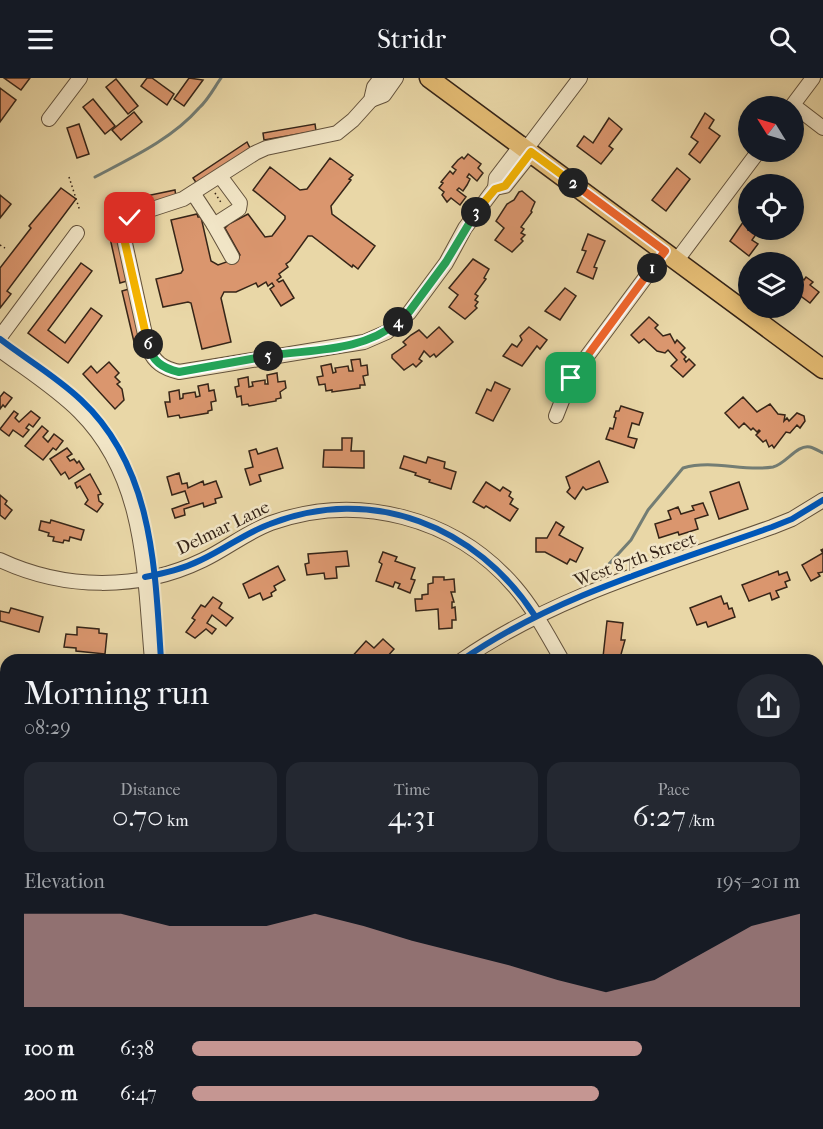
<!DOCTYPE html>
<meta charset="utf-8">
<style>
:root{--surface:#171b24;--page:#242831;--text:#f1f3f6;--muted:#9ea1a6;--accent:#c59692}
body{margin:0;font-family:"IM FELL French Canon",serif;background:var(--page);color:var(--text);height:100vh;display:flex;flex-direction:column;font-size:22px;white-space:nowrap}
*{box-sizing:border-box;margin:0}
p{font-size:20px;color:var(--muted)}
.icon{flex:none;width:33px;height:33px;fill:none;stroke:currentColor;stroke-width:2;stroke-linecap:round;stroke-linejoin:round}
.map{position:relative;flex:1;overflow:hidden}
.drawer{position:absolute;left:0px;top:576px;width:824px;height:476px;display:flex;flex-direction:column;background:var(--surface);border-radius:18px 18px 0 0;box-shadow:0 3px 15px #0003}
.drawer>*{flex:none}
.needle{width:39px;rotate:307deg}
.fabs{position:absolute;left:738px;top:18px;display:grid;gap:12px}
.fabs a{display:grid;place-items:center;width:66px;height:66px;border-radius:50%;background:var(--surface);box-shadow:0 3px 15px #0003;font-size:30px}
.pin{position:absolute;display:grid;place-items:center;width:51px;height:51px;color:#fff;margin:-26px;border-radius:12px;box-shadow:0 3px 9px #0006}
.km{position:absolute;width:30px;height:30px;margin:-15px;border-radius:50%;background:#222;color:#fff;font-size:16px;line-height:30px;text-align:center}
.round{display:grid;place-items:center;flex:none;width:63px;height:63px;border-radius:32px;background:var(--page)}
.overview{display:flex;align-items:center;justify-content:space-between;height:102px;padding:0 24px}
h1{font-size:33px;font-weight:600;line-height:45px}
.stats{display:grid;grid-template-columns:repeat(3,1fr);gap:9px;height:102px;padding:6px 24px}
.stats div{display:grid;align-content:center;border-radius:15px;background:var(--page);text-align:center}
.stats b{font-size:30px;font-weight:600}
.stats small{font-size:16px;font-weight:400}
.stats p{font-size:16px}
.chart{height:168px;padding:12px 24px}
.chart p{display:flex;justify-content:space-between}
.chart svg{width:100%;height:108px;margin-top:6px;fill:var(--accent);opacity:.7}
ul{padding:0 24px;list-style:none;font-size:20px}
li{display:grid;grid-template-columns:96px 72px 1fr;align-items:center;height:45px}
li i{height:15px;border-radius:8px;background:var(--accent)}
header{display:flex;justify-content:space-between;align-items:center;height:78px;padding:0 24px;background:var(--surface);font-size:27px;font-weight:600}
.map>svg:first-child{display:block}
.green{fill:#bcbd83;stroke:#79714e;stroke-width:1.5}
.lines{fill:none;stroke-linecap:round;stroke-linejoin:round}
.stream{stroke:#737d74;stroke-width:3}
.building{fill:#da966e;stroke:#362518;stroke-width:1.5}
.minor-casing{stroke:#63523c;stroke-width:16}
.major-casing{stroke:#362518;stroke-width:21}
.path{stroke:#362518;stroke-width:1.5;stroke-dasharray:1.5 3;stroke-linecap:butt}
.minor{stroke:#f1e5c6;stroke-width:14}
.major{stroke:#e4bc74;stroke-width:18}
.cycleway-casing{stroke:#f1e5c6;stroke-width:10}
.cycleway{stroke:#0057b8;stroke-width:6}
.split-1-casing{stroke:#fff;stroke-width:12}
.split-2-casing{stroke:#fff;stroke-width:12}
.split-3-casing{stroke:#fff;stroke-width:12}
.split-4-casing{stroke:#fff;stroke-width:12}
.split-5-casing{stroke:#fff;stroke-width:12}
.split-6-casing{stroke:#fff;stroke-width:12}
.split-7-casing{stroke:#fff;stroke-width:12}
.split-1{stroke:#f0652b;stroke-width:8}
.split-2{stroke:#f0652b;stroke-width:8}
.split-3{stroke:#f5b400;stroke-width:8}
.split-4{stroke:#22a559;stroke-width:8}
.split-5{stroke:#22a559;stroke-width:8}
.split-6{stroke:#22a559;stroke-width:8}
.split-7{stroke:#f5b400;stroke-width:8}
.labels{text-anchor:middle;dominant-baseline:central;stroke-width:5;stroke-linejoin:round;paint-order:stroke}
.street-label{font-size:18px;fill:#362518;stroke:#f1e5c6}
</style>
<header><svg class="icon" aria-label="menu" viewBox="0 0 24 24"><path d="M4 6h16M4 12h16M4 18h16"/></svg>Stridr<svg class="icon" aria-label="search" viewBox="0 0 24 24"><circle cx="10" cy="10" r="6"/><path d="M15 15l6 6"/></svg></header>
<div class="map">
<svg width="823" height="1051" viewBox="0 0 823 1051">
<rect width="100%" height="100%" fill="#e9d7a7"/>
<filter id="stains"><feTurbulence type="fractalNoise" baseFrequency=".00333" numOctaves="4"/><feColorMatrix values="0 0 0 0 .2 0 0 0 0 .09 0 0 0 0 .02 0 0 0 .5 -.17"/></filter>
<radialGradient id="worn" r=".72"><stop offset=".6" stop-color="#630" stop-opacity="0"/><stop offset="1" stop-color="#630" stop-opacity=".3"/></radialGradient>
<polygon class="green" points="189,1046 366,1046 370,1051 189,1051"/>
<g class="lines">
<g class="stream">
<path d="M95,99c36,-19 77,-38 104,-69 9,-8 15,-20 22,-30"/>
<path d="M604,499l5,-13 22,-24 17,-30 35,-42c30,-9 60,4 90,-1 13,-3 24,-23 37,-20 4,1 9,4 13,6"/>
<polyline points="337,1046 343,1051"/>
</g>
</g>
<g class="building">
<polygon points="4,0 30,0 21,12"/>
<polygon points="147,0 152,0 174,16 167,27 141,8"/>
<polygon points="189,0 203,2 184,28 174,21"/>
<polygon points="116,1 138,28 128,36 106,9"/>
<polygon points="0,10 16,22 0,44"/>
<polygon points="93,21 115,48 105,56 83,29"/>
<polygon points="134,34 142,44 121,62 112,52"/>
<polygon points="705,35 714,42 709,50 720,58 700,85 689,76 698,64 691,59"/>
<polygon points="609,40 622,51 609,68 613,71 601,86 577,68 584,58 593,65"/>
<polygon points="79,46 89,76 77,80 67,50"/>
<polygon points="315,46 316,53 264,62 263,55"/>
<polygon points="247,64 250,70 197,106 193,100"/>
<polygon points="468,76 481,86 478,90 483,95 477,103 469,96 467,99 470,101 467,107 463,113 459,110 457,112 466,119 460,127 451,120 447,124 442,117 444,114 439,110 443,105 441,104 450,93 453,96 456,92 452,89 458,82 462,79 464,81"/>
<polygon points="330,80 353,97 349,101 351,102 331,128 332,136 375,168 358,191 353,187 352,189 312,158 308,158 290,183 286,186 288,189 279,196 281,199 277,202 279,204 283,202 294,220 281,228 270,211 274,208 272,205 268,208 266,204 258,209 256,205 236,214 224,214 221,220 231,264 202,271 191,225 188,224 163,229 156,201 181,195 183,192 171,142 197,136 198,139 201,139 211,183 218,187 238,180 240,177 225,150 229,146 248,136 265,159 272,158 285,141 285,138 253,112 270,89 300,112 307,111"/>
<polygon points="677,90 690,101 666,133 652,122"/>
<polygon points="61,110 76,121 7,213 11,216 0,230 0,190 31,150 29,148"/>
<polygon points="175,112 176,119 143,127 141,119"/>
<polygon points="522,113 535,124 531,133 532,134 521,149 524,151 521,155 525,157 521,161 523,163 512,174 495,162 504,150 496,143 507,126 514,122 519,114"/>
<polygon points="0,117 11,126 0,140"/>
<polygon points="748,137 748,152 759,152 752,162 758,166 749,178 730,163"/>
<polygon points="115,149 127,203 120,205 108,151"/>
<polygon points="588,156 605,163 594,189 597,190 593,201 577,194 586,173 582,172"/>
<polygon points="473,181 489,191 484,200 486,201 475,216 478,218 475,222 478,224 475,228 477,230 465,241 449,229 458,217 449,210"/>
<polygon points="81,185 92,193 48,252 65,265 91,230 102,238 68,285 28,255"/>
<polygon points="794,194 804,202 806,199 813,204 810,207 819,214 810,225 794,213"/>
<polygon points="565,210 576,218 560,242 545,233"/>
<polygon points="129,211 141,262 134,264 122,213"/>
<polygon points="649,239 658,247 655,250 663,258 670,256 675,265 677,262 685,270 681,274 686,279 684,281 686,284 689,281 695,287 683,299 671,288 677,282 668,272 665,275 657,273 644,261 639,265 631,257"/>
<polygon points="439,249 453,264 436,279 434,276 430,279 424,273 419,281 422,283 416,289 413,286 404,292 392,280 392,277 406,267 403,264 411,257 419,252 427,260"/>
<polygon points="529,249 547,262 540,271 537,268 522,288 503,278 512,266 517,269 522,262 520,258"/>
<polygon points="360,281 361,288 367,287 368,297 363,298 365,307 360,307 360,310 332,314 332,312 326,313 325,306 319,307 317,299 323,298 321,288 331,286 333,295 336,294 335,290 348,288 349,293 353,293 351,282"/>
<polygon points="109,284 119,295 115,299 120,304 117,306 122,311 124,322 115,331 83,296 91,288 97,295"/>
<polygon points="277,295 278,304 285,303 286,310 280,314 281,320 276,321 276,323 249,328 248,326 242,327 241,318 237,319 235,309 239,308 238,301 248,299 249,309 253,308 252,304 265,302 265,306 268,306 267,297"/>
<polygon points="495,304 510,311 493,343 476,335 487,311 491,313"/>
<polygon points="208,306 209,313 214,312 216,323 211,324 212,332 208,333 208,335 180,340 179,337 168,339 165,324 170,324 169,314 179,312 180,321 183,320 183,316 195,314 196,319 200,318 198,308"/>
<polygon points="4,314 12,320 5,329 3,327 0,331 0,319"/>
<polygon points="743,319 757,334 770,326 778,336 785,337 784,343 787,340 789,343 797,335 804,338 805,343 800,350 797,347 790,355 786,354 774,370 772,367 769,369 766,362 763,364 756,357 760,353 759,352 757,354 753,350 751,352 744,345 739,350 725,335"/>
<polygon points="621,328 643,335 639,347 632,345 628,359 637,361 634,370 606,361 610,350 613,351 616,340 614,339 616,333 619,333"/>
<polygon points="14,333 18,336 15,340 19,344 31,333 40,340 33,349 29,346 26,350 29,352 23,359 13,352 9,358 0,351"/>
<polygon points="42,348 48,353 43,359 48,364 54,356 63,363 56,372 53,370 43,382 25,368"/>
<polygon points="342,360 352,360 351,373 364,373 364,390 323,389 324,372 342,372"/>
<polygon points="67,370 72,376 67,379 70,383 74,381 77,385 79,383 84,391 69,401 65,394 61,397 50,381"/>
<polygon points="277,370 283,390 259,397 261,403 250,407 245,391 253,389 249,373 256,371 258,376"/>
<polygon points="404,378 426,385 428,379 445,384 444,390 456,394 451,411 429,404 430,402 415,397 416,395 400,390"/>
<polygon points="599,383 608,404 586,412 583,409 575,421 567,414 570,410 566,399"/>
<polygon points="179,395 182,406 187,405 188,410 203,403 204,407 216,403 222,419 215,421 216,425 204,429 203,425 184,431 185,437 175,440 172,431 189,425 185,413 172,417 167,399"/>
<polygon points="90,396 101,416 98,417 99,423 103,426 97,434 85,426 88,422 80,408 77,410 75,405"/>
<polygon points="486,404 500,413 503,409 511,414 509,418 513,421 510,426 518,431 510,443 486,428 484,430 473,424"/>
<polygon points="739,404 748,431 719,441 710,414"/>
<polygon points="0,417 7,423 5,426 12,432 5,441 0,437"/>
<polygon points="703,425 708,437 695,441 698,451 679,457 678,454 659,460 655,446 671,441 668,433 678,429 681,436 694,432 692,428"/>
<polygon points="51,442 84,452 81,462 70,459 69,463 64,462 63,465 53,463 54,459 48,458 49,455 39,452 41,443 50,445"/>
<polygon points="556,444 564,449 559,457 583,470 576,484 570,481 567,486 545,474 536,474 536,460 547,460"/>
<polygon points="823,471 823,494 818,495 820,498 811,503 802,487 823,475 821,472"/>
<polygon points="347,473 349,488 336,489 337,500 325,501 324,495 307,497 305,486 309,485 308,476"/>
<polygon points="383,474 397,479 395,483 415,490 411,501 415,502 410,515 398,510 400,506 395,504 393,509 376,503 382,486 379,484"/>
<polygon points="278,488 285,502 274,508 276,512 271,515 272,518 263,522 260,515 249,520 243,506"/>
<polygon points="778,493 779,497 787,494 790,502 785,504 787,509 776,513 779,519 772,522 770,515 749,523 742,507"/>
<polygon points="433,499 444,499 444,502 454,501 455,514 451,514 454,524 452,524 452,530 455,529 456,542 452,542 452,550 439,551 438,531 416,533 415,521 422,521 422,517 428,516 428,506 433,505"/>
<polygon points="721,518 724,526 727,525 729,531 732,530 735,539 708,549 706,544 697,547 690,530"/>
<polygon points="213,519 222,525 219,530 233,540 226,548 212,537 207,545 216,551 212,556 206,551 195,560 186,554 195,542 192,540 201,527 205,529"/>
<polygon points="11,530 43,539 39,554 0,543 0,533 9,535"/>
<polygon points="607,543 623,545 621,562 625,562 620,580 603,579"/>
<polygon points="77,549 99,551 99,555 107,556 105,576 76,573 76,570 64,569 66,556 77,557"/>
<polygon points="383,561 394,571 386,580 387,582 349,582 366,563 374,570"/>
<polygon points="818,590 823,591 823,616 818,615"/>
<polygon points="818,850 823,856 823,879 818,873"/>
<polygon points="3,1003 6,1003 6,1022 0,1023 0,1008 3,1007"/>
<polygon points="657,1046 679,1048 680,1046 692,1046 689,1051 655,1051"/>
</g>
<g class="lines">
<defs>
<g id="minor">
<path d="M381,0l-7,9 -3,13 -18,20 -16,13 -71,15 -11,5 -72,46 -49,16 -9,8 -2,11 25,114c7,15 15,20 31,24l166,-27 19,-3 23,-10 22,-19 37,-50 19,-35 30,-40"/>
<polyline points="371,22 384,17 396,0"/>
<polyline points="793,27 823,50"/>
<polyline points="792,28 813,0"/>
<polyline points="49,41 80,0"/>
<polyline points="522,66 496,100 495,110 505,108 532,74"/>
<polyline points="527,70 580,0"/>
<polyline points="193,115 214,147 239,131 240,125 220,98"/>
<polyline points="214,147 232,179"/>
<polyline points="677,182 758,74"/>
<polyline points="0,259 77,155"/>
<path d="M0,272c27,20 56,38 80,62 66,66 64,160 72,248"/>
<polyline points="556,338 571,300 665,173"/>
<path d="M0,482c64,30 139,31 203,0 23,-11 44,-28 68,-37 87,-31 184,-6 244,64 19,22 33,49 47,73"/>
<path d="M462,582c94,-65 204,-95 310,-133l20,-8 31,-19"/>
<polyline points="0,682 6,683"/>
<polyline points="818,933 823,941"/>
<polyline points="578,1046 584,1051"/>
<polyline points="146,1051 182,1048"/>
<polyline points="537,1051 541,1046"/>
</g>
<g id="major">
<polyline points="429,0 823,291"/>
<polyline points="0,875 6,875"/>
<polyline points="366,1046 370,1051"/>
</g>
</defs>
<use href="#minor" class="minor-casing"/>
<use href="#major" class="major-casing"/>
<g class="path">
<polyline points="69,99 80,133"/>
<polyline points="215,115 222,126"/>
<polyline points="0,167 5,170"/>
</g>
<use href="#minor" class="minor"/>
<use href="#major" class="major"/>
<defs>
<g id="cycleway">
<path d="M0,261c26,20 57,38 81,61 72,67 74,168 80,260"/>
<path d="M145,499c20,-4 38,-8 56,-17 24,-11 44,-27 69,-36 102,-40 207,2 265,92"/>
<path d="M462,582c94,-65 204,-95 310,-133l20,-8 31,-19"/>
</g>
</defs>
<use href="#cycleway" class="cycleway-casing"/>
<use href="#cycleway" class="cycleway"/>
</g>
<g class="lines">
<defs>
<polyline id="split-1" points="571,300 652,190"/>
<polyline id="split-2" points="573,105 665,173 652,190"/>
<polyline id="split-3" points="476,134 495,111 505,108 531,74 573,105"/>
<polyline id="split-4" points="398,244 409,234 446,184 476,134"/>
<path id="split-5" d="M268,278c43,-7 95,-4 130,-34"/>
<path id="split-6" d="M148,266c4,17 14,24 31,28l89,-16"/>
<polyline id="split-7" points="130,140 123,150 123,156 148,266"/>
</defs>
<use href="#split-1" class="split-1-casing"/>
<use href="#split-2" class="split-2-casing"/>
<use href="#split-3" class="split-3-casing"/>
<use href="#split-4" class="split-4-casing"/>
<use href="#split-5" class="split-5-casing"/>
<use href="#split-6" class="split-6-casing"/>
<use href="#split-7" class="split-7-casing"/>
<use href="#split-1" class="split-1"/>
<use href="#split-2" class="split-2"/>
<use href="#split-3" class="split-3"/>
<use href="#split-4" class="split-4"/>
<use href="#split-5" class="split-5"/>
<use href="#split-6" class="split-6"/>
<use href="#split-7" class="split-7"/>
</g>
<g class="labels">
<g class="street-label">
<text transform="translate(223 450) rotate(-26)">Delmar Lane</text>
<text transform="translate(635 482) rotate(-20)">West 87th Street</text>
</g>
</g>
<rect width="100%" height="100%" filter="url(#stains)"/>
<rect width="100%" height="100%" fill="url(#worn)"/>
</svg>
<div class="fabs">
<a><svg class="needle" viewBox="-14 -14 28 28"><path d="M0-13l5 13h-10z" fill="#e53935"/><path d="M0 13l5-13h-10z" fill="#9ea1a6"/></svg></a>
<a><svg class="icon" aria-label="locate" viewBox="0 0 24 24"><circle cx="12" cy="12" r="6"/><path d="M12 2v4M12 18v4M2 12h4M18 12h4"/></svg></a>
<a><svg class="icon" aria-label="layers" viewBox="0 0 24 24"><path d="M12 4l9 5-9 5-9-5zM3 14l9 5 9-5"/></svg></a>
</div>
<div class="pin" style="left:571px;top:300px;background:#1e9e55"><svg class="icon" aria-label="arrive" viewBox="0 0 24 24"><path d="M6 21V4h12l-3 4 3 4H6"/></svg></div>
<div class="pin" style="left:130px;top:140px;background:#d93025"><svg class="icon" aria-label="check" viewBox="0 0 24 24"><path d="M5 12l5 5 9-10"/></svg></div>
<b class="km" style="left:652px;top:190px">1</b>
<b class="km" style="left:573px;top:105px">2</b>
<b class="km" style="left:476px;top:134px">3</b>
<b class="km" style="left:398px;top:244px">4</b>
<b class="km" style="left:268px;top:278px">5</b>
<b class="km" style="left:148px;top:266px">6</b>
<section class="drawer">
<div class="overview"><div><h1>Morning run</h1><p>08:29</p></div><a class="round"><svg class="icon" aria-label="share" viewBox="0 0 24 24"><path d="M12 15V3M7 8l5-5 5 5M5 13v7h14v-7"/></svg></a></div>
<div class="stats">
<div><p>Distance</p><b>0.70<small> km</small></b></div>
<div><p>Time</p><b>4:31</b></div>
<div><p>Pace</p><b>6:27<small> /km</small></b></div>
</div>
<div class="chart"><p><span>Elevation</span>195–201 m</p>
<svg viewBox="0 0 160 44" preserveAspectRatio="none"><path d="M0 44V6L10 6L20 6L30 11L40 11L50 11L60 6L70 11L80 17L90 22L100 27L110 33L120 38L130 33L140 22L150 11L160 6V44z"/></svg>
</div>
<ul>
<li><b>100 m</b>6:38<i style="width:74%"></i></li>
<li><b>200 m</b>6:47<i style="width:67%"></i></li>
</ul>
</section>
</div>
